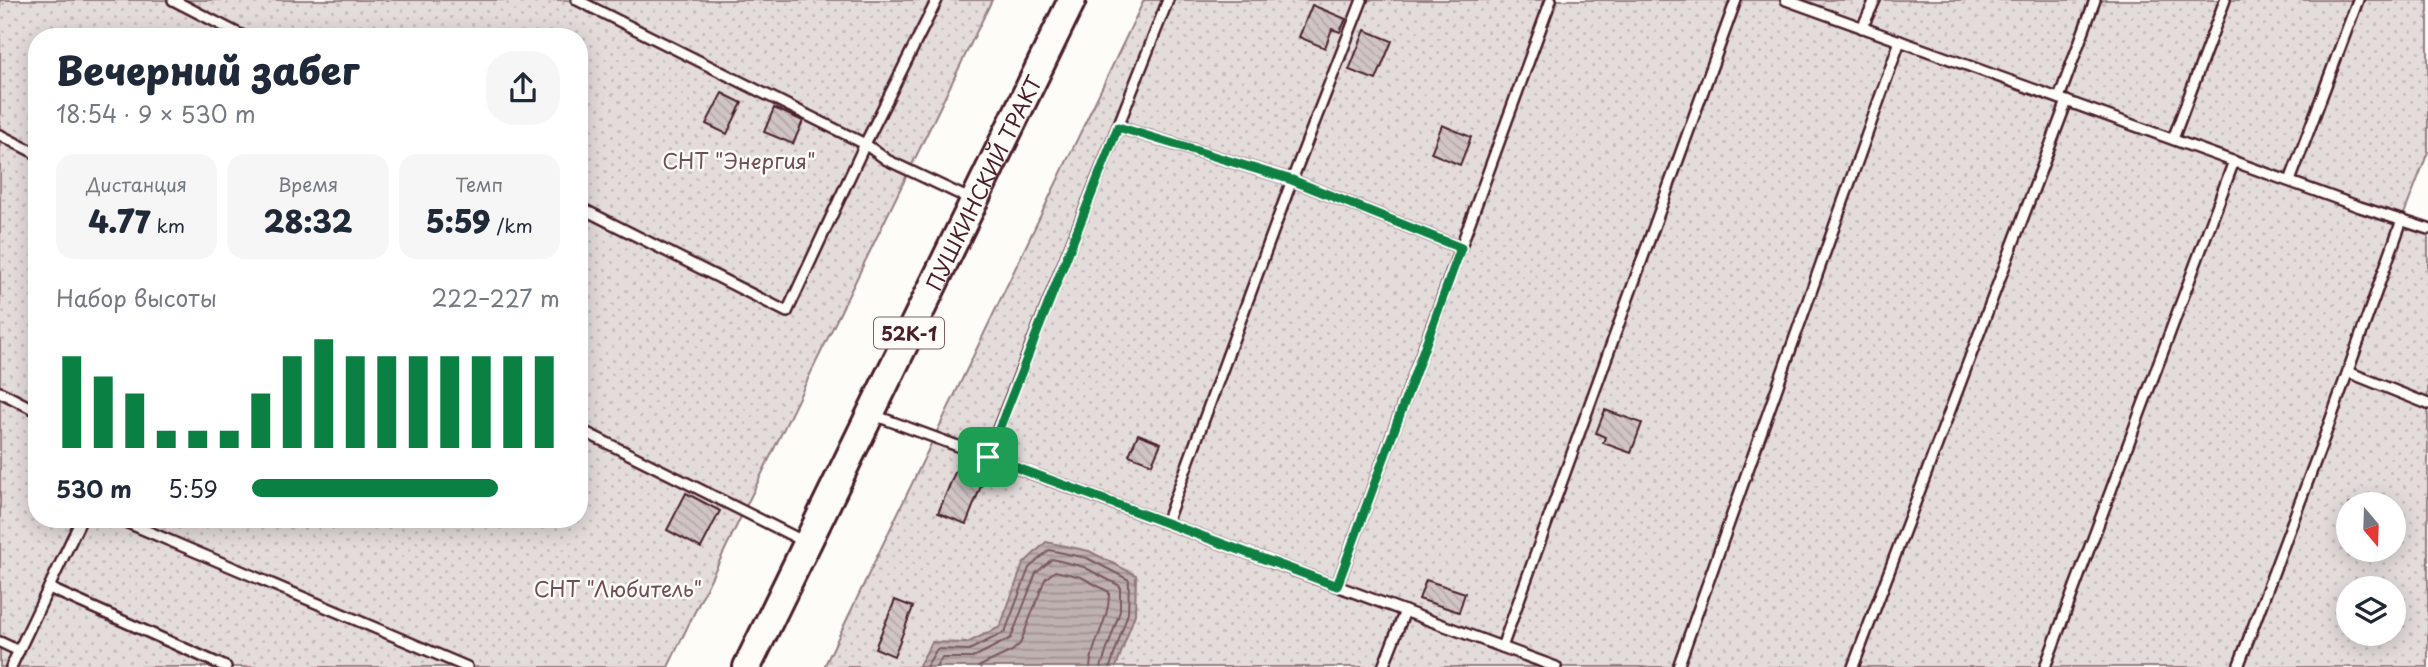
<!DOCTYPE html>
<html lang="ru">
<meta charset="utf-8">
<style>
:root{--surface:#fff;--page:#f6f6f7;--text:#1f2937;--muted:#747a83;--accent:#0b8043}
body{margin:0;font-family:"Playpen Sans",sans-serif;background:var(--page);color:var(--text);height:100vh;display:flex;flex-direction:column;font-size:26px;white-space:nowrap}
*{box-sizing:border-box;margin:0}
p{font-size:23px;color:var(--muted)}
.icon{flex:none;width:38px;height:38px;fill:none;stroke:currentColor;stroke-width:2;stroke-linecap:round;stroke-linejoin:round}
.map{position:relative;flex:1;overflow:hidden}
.sheet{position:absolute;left:28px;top:28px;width:560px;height:500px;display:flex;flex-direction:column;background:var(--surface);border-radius:28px;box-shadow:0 4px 18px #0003}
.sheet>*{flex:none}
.needle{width:46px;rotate:161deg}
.fabs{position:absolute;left:2336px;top:492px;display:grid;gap:14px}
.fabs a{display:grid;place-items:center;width:70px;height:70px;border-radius:50%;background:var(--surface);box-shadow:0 4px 18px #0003;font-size:35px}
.pin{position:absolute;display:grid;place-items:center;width:60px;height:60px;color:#fff;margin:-30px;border-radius:14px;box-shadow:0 4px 10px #0006}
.round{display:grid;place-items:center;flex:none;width:74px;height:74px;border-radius:28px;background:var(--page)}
.summary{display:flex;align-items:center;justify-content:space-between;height:119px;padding:0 28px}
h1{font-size:38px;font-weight:800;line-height:52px}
.stats{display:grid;grid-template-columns:repeat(3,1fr);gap:10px;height:119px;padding:7px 28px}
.stats div{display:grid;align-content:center;border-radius:18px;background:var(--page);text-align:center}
.stats b{font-size:30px;font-weight:800}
.stats small{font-size:19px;font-weight:400}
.stats p{font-size:19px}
.chart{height:196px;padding:14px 28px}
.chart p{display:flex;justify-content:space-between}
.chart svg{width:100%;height:126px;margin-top:7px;stroke:var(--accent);stroke-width:6}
ul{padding:0 28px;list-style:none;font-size:23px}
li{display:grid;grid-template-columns:112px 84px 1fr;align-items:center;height:52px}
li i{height:18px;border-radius:9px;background:var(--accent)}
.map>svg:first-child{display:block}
.green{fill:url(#green-dots);stroke:#967e82;stroke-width:2;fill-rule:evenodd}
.water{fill:url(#water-rules);stroke:#91777b;stroke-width:2}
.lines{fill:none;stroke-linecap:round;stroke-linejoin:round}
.shore{stroke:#795961;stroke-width:2}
.building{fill:url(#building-back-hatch);stroke:#4a1f2b;stroke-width:2}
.service-casing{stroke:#4a1f2b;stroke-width:14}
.primary-casing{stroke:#4a1f2b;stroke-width:32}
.service{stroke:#fdfcf7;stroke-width:9}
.primary{stroke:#fdfcf7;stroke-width:26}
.route-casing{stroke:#fff;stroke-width:14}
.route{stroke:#0b8043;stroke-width:9}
.labels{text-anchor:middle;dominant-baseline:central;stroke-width:5;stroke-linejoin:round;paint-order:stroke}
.shield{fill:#fdfcf7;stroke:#806168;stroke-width:2}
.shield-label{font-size:19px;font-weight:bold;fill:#4a1f2b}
.park-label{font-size:21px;fill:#704e57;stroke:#fdfcf7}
.street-label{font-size:21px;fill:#4a1f2b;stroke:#fdfcf7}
</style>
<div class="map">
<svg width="2428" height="667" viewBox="0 0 2428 667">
<defs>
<pattern id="green-dots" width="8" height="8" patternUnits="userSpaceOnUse" patternTransform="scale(1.75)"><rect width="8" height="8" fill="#e3dcda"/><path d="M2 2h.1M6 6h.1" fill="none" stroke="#c4bcbb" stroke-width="1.8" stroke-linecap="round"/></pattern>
<pattern id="water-rules" width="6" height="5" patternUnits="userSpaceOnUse" patternTransform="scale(1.75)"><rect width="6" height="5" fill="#c0b1b1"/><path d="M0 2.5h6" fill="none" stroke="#9e8f90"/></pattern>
<pattern id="building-back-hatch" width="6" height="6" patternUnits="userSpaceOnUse" patternTransform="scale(1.75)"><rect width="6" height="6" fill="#d0c5c4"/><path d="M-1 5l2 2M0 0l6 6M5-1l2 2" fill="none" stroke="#b4a9a9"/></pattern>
</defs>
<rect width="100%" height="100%" fill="#fdfcf7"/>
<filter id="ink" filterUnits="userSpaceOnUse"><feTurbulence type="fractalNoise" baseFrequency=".0143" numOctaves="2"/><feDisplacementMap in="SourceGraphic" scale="14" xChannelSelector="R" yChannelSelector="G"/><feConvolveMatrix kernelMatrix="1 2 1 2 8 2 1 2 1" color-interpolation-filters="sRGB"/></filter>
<g filter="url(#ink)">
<g class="green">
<path d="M0,0h992l-324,667h-668zM37,37h542v483h-542z"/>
<path d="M1144,0h1284v152l-27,70 27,10v435h-1604zM2348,504h46v46h-46zM2348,588h46v46h-46z"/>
</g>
<polygon class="water" points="1046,542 1089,551 1136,575 1135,614 1116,667 918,667 932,642 967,643 1000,627 1023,564"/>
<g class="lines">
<g class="shore">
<polyline points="926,667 937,649 969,650 1005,632 1029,568 1049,550 1087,558 1129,580 1128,613 1110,667"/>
<polyline points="936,667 942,658 972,658 1011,638 1036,573 1052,559 1084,567 1120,586 1120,611 1101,667"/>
<path d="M978,667l34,-16 8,-7 25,-65 10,-8 26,6 28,15c1,28 -17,49 -19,75"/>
</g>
</g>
<g class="building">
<polygon points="1312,5 1346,19 1340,32 1332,29 1325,48 1299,37"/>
<polygon points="1365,30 1392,41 1376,80 1349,70"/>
<polygon points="722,93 742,103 727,134 706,124"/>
<polygon points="774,108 803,121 793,144 764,132"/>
<polygon points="1442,125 1471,137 1460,165 1431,153"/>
<polygon points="1605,410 1642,423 1631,453 1603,443 1605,437 1596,433"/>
<polygon points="1138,434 1161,443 1152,464 1129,455"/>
<polygon points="958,465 985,476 966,524 938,513"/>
<polygon points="686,493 720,511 701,548 667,530"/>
<polygon points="1426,580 1465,593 1459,612 1419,599"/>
<polygon points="895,600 913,607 894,656 875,648"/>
</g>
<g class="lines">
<defs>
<g id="service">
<polyline points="173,0 245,37"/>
<polyline points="577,0 865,144 887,160 972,200"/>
<polyline points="1786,0 2360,207 2428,229"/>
<polyline points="1862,28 1875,0"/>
<polyline points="2059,98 2095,0"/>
<polyline points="1118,127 1292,180 1461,248"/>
<polyline points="0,135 37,154"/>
<polyline points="2173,139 2225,0"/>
<polyline points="2290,181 2358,0"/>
<polyline points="579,207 787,312 865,144 937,0"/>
<polyline points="2348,372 2428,404"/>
<polyline points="0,392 37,411"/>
<polyline points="871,414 1556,667"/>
<polyline points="579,429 805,542"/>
<polyline points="987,457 1168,0"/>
<polyline points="121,520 467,667"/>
<polyline points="1166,523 1292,180 1362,0"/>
<polyline points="1337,586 1551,0"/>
<polyline points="49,588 226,667"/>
<polyline points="0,642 19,651"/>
<polyline points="1502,647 1736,0"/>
<polyline points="11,667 81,520"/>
<polyline points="1383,667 1405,611"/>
<polyline points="1678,667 1900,41"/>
<polyline points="1853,667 2067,101"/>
<polyline points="2045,667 2234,161"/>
<polyline points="2238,667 2324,438 2402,220"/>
</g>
<g id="primary">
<path id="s1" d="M747,667l325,-667"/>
</g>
</defs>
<use href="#service" class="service-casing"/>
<use href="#primary" class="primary-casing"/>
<use href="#service" class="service"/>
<use href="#primary" class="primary"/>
</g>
</g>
<g class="lines" filter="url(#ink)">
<defs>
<polygon id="route" points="1118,127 1292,180 1461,248 1337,586 988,457"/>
</defs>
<use href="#route" class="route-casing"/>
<use href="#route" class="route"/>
</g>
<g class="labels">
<rect class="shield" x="874" y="317.5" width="70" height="31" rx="5"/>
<g class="shield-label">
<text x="909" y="333">52К-1</text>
</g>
<g class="park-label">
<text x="739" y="160">СНТ "Энергия"</text>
<text x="618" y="588">СНТ "Любитель"</text>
</g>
<g class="street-label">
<text stroke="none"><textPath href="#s1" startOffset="539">ПУШКИНСКИЙ ТРАКТ</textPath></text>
</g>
</g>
</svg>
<div class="fabs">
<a><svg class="needle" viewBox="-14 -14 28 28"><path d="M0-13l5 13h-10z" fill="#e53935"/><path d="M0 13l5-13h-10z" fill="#747a83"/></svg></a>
<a><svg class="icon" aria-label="layers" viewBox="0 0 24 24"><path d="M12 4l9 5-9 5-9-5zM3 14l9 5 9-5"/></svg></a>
</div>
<div class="pin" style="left:988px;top:457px;background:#1e9e55"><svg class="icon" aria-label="arrive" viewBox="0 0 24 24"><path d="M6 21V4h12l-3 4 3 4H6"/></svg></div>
<section class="sheet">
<div class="summary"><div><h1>Вечерний забег</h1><p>18:54 · 9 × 530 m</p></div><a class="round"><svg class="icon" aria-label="share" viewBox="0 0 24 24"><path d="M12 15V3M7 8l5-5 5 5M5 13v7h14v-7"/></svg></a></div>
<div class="stats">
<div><p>Дистанция</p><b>4.77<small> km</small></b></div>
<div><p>Время</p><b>28:32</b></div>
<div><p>Темп</p><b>5:59<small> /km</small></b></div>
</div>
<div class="chart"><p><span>Набор высоты</span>222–227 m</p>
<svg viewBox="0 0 160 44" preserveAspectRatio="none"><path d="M5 44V12M15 44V19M25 44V25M35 44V38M45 44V38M55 44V38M65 44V25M75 44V12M85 44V6M95 44V12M105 44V12M115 44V12M125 44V12M135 44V12M145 44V12M155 44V12"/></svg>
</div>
<ul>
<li><b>530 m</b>5:59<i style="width:80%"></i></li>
</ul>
</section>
</div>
